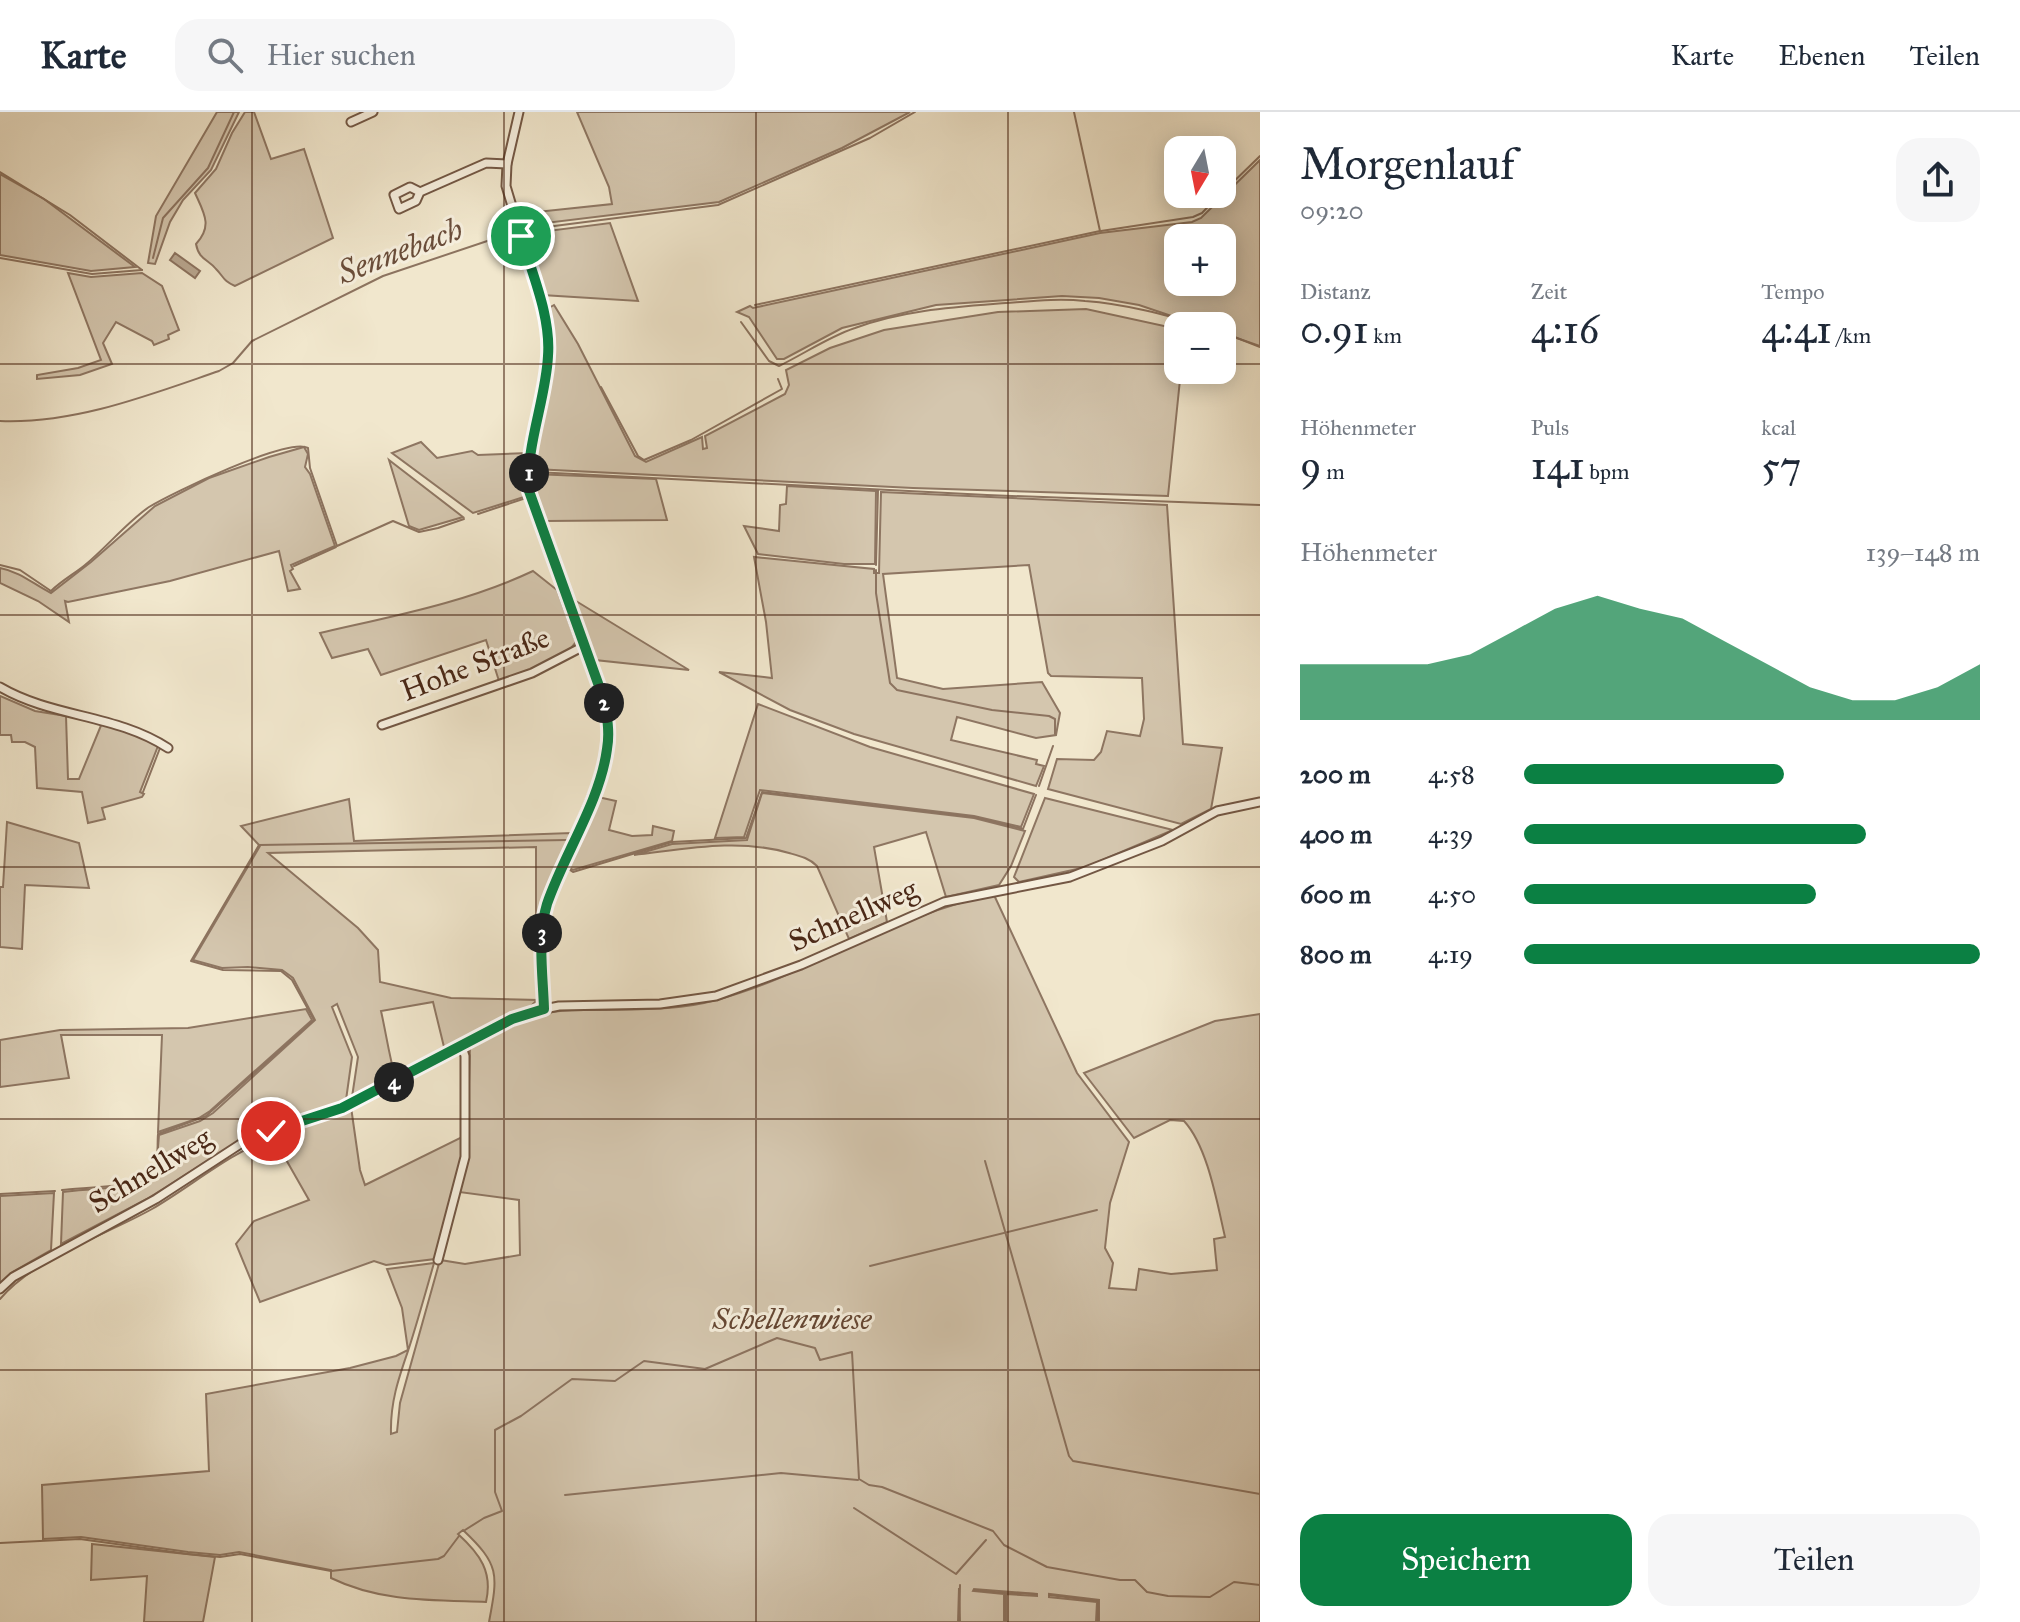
<!DOCTYPE html>
<html lang="de">
<meta charset="utf-8">
<style>
:root{--surface:#fff;--page:#f6f6f7;--text:#1f2937;--muted:#747a83;--line:#e0e1e3;--accent:#0b8043}
body{margin:0;font-family:"IM FELL Great Primer",serif;background:var(--page);color:var(--text);height:100vh;display:flex;flex-direction:column;font-size:30px;white-space:nowrap}
*{box-sizing:border-box;margin:0}
p{font-size:26px;color:var(--muted)}
.icon{flex:none;width:44px;height:44px;fill:none;stroke:currentColor;stroke-width:2;stroke-linecap:round;stroke-linejoin:round}
.map{position:relative;flex:1;overflow:hidden}
.details{display:flex;flex-direction:column;background:var(--surface);width:760px}
.details>*{flex:none}
.needle{width:52px;rotate:190deg}
.fabs{position:absolute;left:1164px;top:24px;display:grid;gap:16px}
.fabs a{display:grid;place-items:center;width:72px;height:72px;border-radius:16px;background:var(--surface);box-shadow:0 4px 20px #0003;font-size:40px}
.pin{position:absolute;display:grid;place-items:center;width:68px;height:68px;color:#fff;margin:-34px;border:4px solid #fff;border-radius:50%;box-shadow:0 2px 8px #0007}
.km{position:absolute;width:40px;height:40px;margin:-20px;border-radius:50%;background:#222;color:#fff;font-size:22px;line-height:40px;text-align:center}
.round{display:grid;place-items:center;flex:none;width:84px;height:84px;border-radius:24px;background:var(--page)}
.summary{display:flex;align-items:center;justify-content:space-between;height:136px;padding:0 40px}
h1{font-size:44px;font-weight:600;line-height:60px}
.stats{display:grid;grid-template-columns:repeat(3,1fr);gap:12px;height:136px;padding:8px 40px}
.stats div{display:grid;align-content:center}
.stats b{font-size:40px;font-weight:600}
.stats small{font-size:22px;font-weight:400}
.stats p{font-size:22px}
.chart{height:224px;padding:16px 40px}
.chart p{display:flex;justify-content:space-between}
.chart svg{width:100%;height:144px;margin-top:8px;fill:var(--accent);opacity:.7}
.button{display:flex;gap:16px;margin-top:auto;padding:16px 40px}
.button a{flex:1;height:92px;border-radius:24px;background:var(--accent);color:#fff;font-size:32px;font-weight:600;line-height:92px;text-align:center}
.button a+a{background:var(--page);color:var(--text)}
ul{padding:0 40px;list-style:none;font-size:26px}
li{display:grid;grid-template-columns:128px 96px 1fr;align-items:center;height:60px}
li i{height:20px;border-radius:10px;background:var(--accent)}
header{display:flex;align-items:center;gap:48px;box-sizing:border-box;height:112px;padding:0 40px;background:var(--surface);border-bottom:2px solid var(--line)}
header strong{font-size:38px}
nav{display:flex;gap:44px;margin-inline-start:auto;font-size:28px}
.search{width:560px;height:72px;background:var(--page);display:flex;align-items:center;gap:20px;box-sizing:border-box;padding:0 28px;border-radius:24px;color:var(--muted);font-size:30px}
main{display:flex;flex:1;min-height:0}
.map>svg:first-child{display:block}
.green{fill:#d4c6ae;stroke:#8e7662;stroke-width:2;fill-rule:evenodd}
.water{fill:#b8a68f;stroke:#8c735f;stroke-width:2}
.lines{fill:none;stroke-linecap:round;stroke-linejoin:round}
.stream{stroke:#8c735f;stroke-width:2}
.street-casing{stroke:#735744;stroke-width:11}
.street{stroke:#f6efde;stroke-width:7}
.route-casing{stroke:#fff;stroke-width:16}
.route{stroke:#0b8043;stroke-width:10}
.grid{fill:none;stroke:#492716;stroke-width:2;stroke-opacity:0.55}
.labels{text-anchor:middle;dominant-baseline:central;stroke-width:6;stroke-linejoin:round;paint-order:stroke}
.street-label{font-size:30px;fill:#492716;stroke:#f6efde}
.park-label{font-size:30px;font-style:italic;fill:#654734;stroke:#f6efde}
.water-label{font-size:32px;font-style:italic;fill:#6a4d3a;stroke:#f6efde}
</style>
<header>
<strong>Karte</strong>
<div class="search"><svg class="icon" aria-label="search" viewBox="0 0 24 24"><circle cx="10" cy="10" r="6"/><path d="M15 15l6 6"/></svg>Hier suchen</div>
<nav><a>Karte</a><a>Ebenen</a><a>Teilen</a></nav>
</header>
<main>
<div class="map">
<svg width="1260" height="1510" viewBox="0 0 1260 1510">
<rect width="100%" height="100%" fill="#f1e7cd"/>
<filter id="stains"><feTurbulence type="fractalNoise" baseFrequency=".0025" numOctaves="4"/><feColorMatrix values="0 0 0 0 .2 0 0 0 0 .09 0 0 0 0 .02 0 0 0 .5 -.17"/></filter>
<radialGradient id="worn" r=".72"><stop offset=".6" stop-color="#630" stop-opacity="0"/><stop offset="1" stop-color="#630" stop-opacity=".3"/></radialGradient>
<g class="green">
<polygon points="217,0 239,0 211,58 183,88 170,110 155,152 148,151 156,104"/>
<path d="M245,0h9l17,47 33,-10 29,89 -98,48c-12,-5 -11,-9 -19,-17 -8,-10 -17,-9 -20,-25 17,-18 8,-31 -1,-51l21,-24 16,-36z"/>
<polygon points="577,0 910,0 842,36 719,90 521,114 517,102 612,92 609,75"/>
<path d="M1260,48v186l-38,-13v-7h-21l-62,-21 -40,-7 -37,-2 -126,9 -94,23 -58,31h-7l-28,-42 -12,-5 13,-6 3,2 347,-75 92,-11 9,-4zM1222,126v44h-44v-44z"/>
<polygon points="0,62 44,87 135,155 91,159 0,143"/>
<polygon points="610,111 638,189 542,183 524,122"/>
<polygon points="68,161 91,165 142,161 162,174 179,218 168,223 169,227 154,233 152,229 116,210 103,231 112,252 80,263 37,267 37,263 78,256 101,248"/>
<path d="M554,193l24,39 57,112 11,6 56,-25 1,12 4,-1 -2,-12 80,-42 4,-9 -3,-15 44,-22 54,-18 114,-18 88,-3 92,20v41h3l-13,126 -255,-8 -379,-19c9,-55 22,-104 13,-160z"/>
<polygon points="421,330 437,346 472,339 478,343 528,341 524,364 527,384 473,401 392,341"/>
<path d="M304,335l4,7 -3,13 5,7 25,72 -44,19 2,4 -3,2 10,18 -12,2 -9,-40 -109,30 -102,21 -3,-1 4,21 -31,-21 -38,-18v-15c21,4 33,16 51,25l40,-31 64,-56 54,-28 60,-21z"/>
<polygon points="389,348 463,405 419,418 409,414"/>
<polygon points="533,362 656,367 667,408 546,409 534,379"/>
<polygon points="787,374 876,379 875,452 844,452 758,442 744,414 779,419 780,393 786,392"/>
<polygon points="881,380 1167,393 1183,632 1222,636 1211,697 1181,712 1048,677 1057,647 1094,648 1101,640 1107,619 1140,624 1144,607 1142,566 1051,564 1048,561 1029,453 883,462 897,566 943,577 1042,570 1060,601 1056,623 1036,626 957,605 951,628 1037,648 1036,652 1044,654 1036,674 854,622 790,598 719,560 772,566 766,510 754,445 874,457 874,461 879,461"/>
<path d="M533,459l24,19 19,52c-16,22 -52,30 -77,39l-13,-41 -105,35 -13,-26 -36,9 -12,-25c73,-17 145,-30 213,-62z"/>
<polygon points="571,486 689,558 595,548"/>
<polygon points="0,584 35,599 66,604 68,667 79,667 102,611 127,618 158,634 140,680 144,682 142,685 102,696 105,707 88,711 82,680 37,676 35,635 25,630 12,630 11,623 0,623"/>
<polygon points="758,592 870,635 1034,682 1021,715 974,704 760,678 744,725 715,726"/>
<path d="M762,681l212,25 51,13 -14,35 -12,19 -53,12 -20,-65 -52,15 13,75 -38,17 -32,-73c-8,-8 -17,-10 -28,-13 -51,-15 -103,-4 -155,2l38,-11 75,-4z"/>
<polygon points="598,685 616,689 609,718 632,724 652,723 653,714 674,719 672,729 573,758 569,756"/>
<polygon points="1045,686 1173,718 1086,755 1019,770 1014,765"/>
<path d="M349,687l5,42 217,-8 -35,86v-72l-268,6 90,75 20,22 2,32 71,16 86,2 -8,8 -84,43 -12,-49 -52,9c5,22 8,44 14,65l-43,21 6,-40 -21,-53 -5,3 20,50 -6,43 -105,40 -94,59 -86,45 2,-52c25,-4 77,-1 93,-21l3,-36 41,-14 13,-8 102,-93 -22,-42 -11,-8 -34,-3 -26,1 -29,-8 67,-114 -19,-20z"/>
<polygon points="7,710 79,731 89,776 25,773 22,837 0,835 0,775 3,775"/>
<path d="M994,783l83,178 52,69 -19,61 -5,45 8,15 -4,25 27,2 3,-21 32,5 46,-4 -3,-31 11,-2c-8,-34 -17,-90 -41,-116l-14,-1 -36,18 -50,-65 131,-52 45,-7v608h-161v-22l-50,-6v3l48,5 -1,20h-90v-28l31,2v-2l-63,-5 -1,2 31,3v28h-44l-1,-34 -1,34h-469c9,-48 11,-57 -26,-92l-5,4c22,20 35,38 28,68 -54,-2 -106,0 -155,-24v-8l-92,-18 -19,3 -32,-3 -107,-15 -38,2 -1,-54 167,-14 -3,-77 144,-26 46,-12 12,-6 -6,-42 -15,-39 47,-6c-8,28 -16,57 -25,85 -10,29 -19,54 -18,86l6,-2 3,-29 40,-143 25,4 55,-9 -1,-55 -60,-8 8,-35 3,-110c25,-13 49,-29 77,-34 16,-4 33,-3 49,-3 40,-1 81,1 120,-10 96,-26 180,-87 278,-105z"/>
<polygon points="306,897 312,908 210,999 199,1006 158,1020 162,923 61,923 69,966 0,975 0,928 60,918 188,916"/>
<polygon points="351,995 360,1058 365,1073 462,1025 462,1044 435,1147 386,1153 374,1149 260,1190 236,1132 254,1109 309,1088 272,1023"/>
<polygon points="54,1081 51,1138 11,1161 0,1172 0,1084"/>
<polygon points="92,1432 215,1445 203,1510 144,1510 147,1464 91,1468"/>
</g>
<polygon class="water" points="175,141 200,159 195,166 170,148"/>
<g class="lines">
<g class="stream">
<polyline points="0,60 70,103 142,158"/>
<polyline points="1222,81 1260,44"/>
<polyline points="523,118 718,93 870,26 915,0"/>
<polyline points="1101,119 1193,105 1202,101 1220,82"/>
<polyline points="0,146 92,162 142,158"/>
<polyline points="153,146 163,106 208,56 234,0"/>
<polyline points="755,193 1100,119 1074,0"/>
<path d="M741,210l28,39 10,5c25,-12 49,-29 76,-38 48,-18 100,-21 151,-25 26,-2 53,-5 79,-2 41,3 81,14 120,25"/>
<polyline points="1222,220 1260,235"/>
<polyline points="601,275 638,344 644,348 691,328 782,277 778,267"/>
<path d="M0,309c75,3 149,-26 219,-50l14,-8 19,-22 131,-65 134,-45"/>
<polyline points="535,360 987,383 1260,393"/>
<polyline points="478,402 526,386"/>
<path d="M0,453l20,5 31,21c10,-10 23,-17 34,-26 22,-18 41,-42 64,-58 23,-14 139,-70 159,-59l2,20 27,78 56,-25 26,11 19,-4 26,-9"/>
<polyline points="876,453 878,378"/>
<polyline points="294,454 336,435"/>
<polyline points="876,458 876,481 890,571 897,578 992,598 1049,604 1055,607 1055,622"/>
<polyline points="1039,674 1053,634"/>
<polyline points="143,680 160,636"/>
<polyline points="570,758 573,760 672,730 746,726 762,680 974,705 1023,717 1036,683"/>
<polyline points="985,1049 1069,1344 1073,1349 1260,1382"/>
<path d="M62,1078c19,-3 82,-2 92,-18 5,-9 3,-28 4,-38l48,-18 108,-96 -22,-40 -11,-9 -58,-1 -32,-9 68,-116 308,-5"/>
<polyline points="0,1082 55,1079"/>
<polyline points="870,1154 1097,1098"/>
<path d="M0,1187c36,-42 104,-63 152,-90 41,-24 76,-55 121,-72"/>
<polyline points="565,1383 781,1361 858,1368"/>
<polyline points="854,1396 956,1462 986,1428"/>
<polyline points="465,1418 484,1406 502,1399 495,1380 495,1318 521,1304 572,1267 615,1269 644,1249 705,1257 777,1226 815,1236 820,1248 852,1240 859,1367 869,1373 882,1375 993,1419 1004,1433 1047,1455 1120,1468 1135,1468 1147,1480 1168,1484 1210,1485 1234,1470 1260,1473"/>
<polyline points="0,1431 80,1427 188,1442 220,1445 240,1442 331,1459 438,1447 444,1444 459,1424"/>
<polyline points="974,1478 1005,1481 1005,1510"/>
<polyline points="1005,1481 1036,1482"/>
<polyline points="1049,1483 1098,1489 1098,1510"/>
<polyline points="959,1510 960,1473"/>
</g>
<defs>
<g id="street">
<polyline points="519,0 507,52 506,74 540,188 548,229 546,260 529,359 529,379 604,588 608,609 607,639 600,665 547,792 542,817 544,897"/>
<polyline points="351,10 373,0"/>
<polyline points="420,80 416,89 399,97 394,83 410,75 420,80 486,51 507,52"/>
<path d="M0,575c53,31 116,27 168,61"/>
<polyline points="382,613 532,561 584,534"/>
<polyline points="438,1148 465,1045 465,944 462,935"/>
<polyline points="0,1177 13,1165 156,1087 242,1031 342,996 530,900 559,894 660,892 716,884 801,853 944,790 1070,765 1162,729 1217,699 1260,690"/>
</g>
</defs>
<use href="#street" class="street-casing"/>
<use href="#street" class="street"/>
</g>
<g class="lines">
<defs>
<path id="route" d="M271,1019l71,-23 170,-89 32,-10c-1,-34 -7,-72 3,-105 17,-50 53,-102 60,-155 3,-17 0,-33 -3,-49l-75,-209c-4,-43 17,-92 19,-135 3,-40 -16,-82 -27,-120"/>
</defs>
<use href="#route" class="route-casing"/>
<use href="#route" class="route"/>
</g>
<path class="grid" d="M252,0v1510M504,0v1510M756,0v1510M1008,0v1510M0,252h1178M1222,252h38M0,503h1260M0,755h1260M0,1007h1260M0,1258h1260"/>
<g class="labels">
<g class="street-label">
<text transform="translate(475 552) rotate(-21)">Hohe Straße</text>
<text transform="translate(853 803) rotate(-24)">Schnellweg</text>
<text transform="translate(150 1058) rotate(-31)">Schnellweg</text>
</g>
<g class="park-label">
<text x="792" y="1207">Schellenwiese</text>
</g>
<g class="water-label">
<text transform="translate(400 139) rotate(-21)">Sennebach</text>
</g>
</g>
<rect width="100%" height="100%" filter="url(#stains)"/>
<rect width="100%" height="100%" fill="url(#worn)"/>
</svg>
<div class="fabs">
<a><svg class="needle" viewBox="-14 -14 28 28"><path d="M0-13l5 13h-10z" fill="#e53935"/><path d="M0 13l5-13h-10z" fill="#747a83"/></svg></a>
<a>+</a>
<a>−</a>
</div>
<div class="pin" style="left:521px;top:124px;background:#1e9e55"><svg class="icon" aria-label="arrive" viewBox="0 0 24 24"><path d="M6 21V4h12l-3 4 3 4H6"/></svg></div>
<div class="pin" style="left:271px;top:1019px;background:#d93025"><svg class="icon" aria-label="check" viewBox="0 0 24 24"><path d="M5 12l5 5 9-10"/></svg></div>
<b class="km" style="left:529px;top:361px">1</b>
<b class="km" style="left:604px;top:591px">2</b>
<b class="km" style="left:542px;top:821px">3</b>
<b class="km" style="left:394px;top:970px">4</b>
</div>
<section class="details">
<div class="summary"><div><h1>Morgenlauf</h1><p>09:20</p></div><a class="round"><svg class="icon" aria-label="share" viewBox="0 0 24 24"><path d="M12 15V3M7 8l5-5 5 5M5 13v7h14v-7"/></svg></a></div>
<div class="stats">
<div><p>Distanz</p><b>0.91<small> km</small></b></div>
<div><p>Zeit</p><b>4:16</b></div>
<div><p>Tempo</p><b>4:41<small> /km</small></b></div>
</div>
<div class="stats">
<div><p>Höhenmeter</p><b>9<small> m</small></b></div>
<div><p>Puls</p><b>141<small> bpm</small></b></div>
<div><p>kcal</p><b>57</b></div>
</div>
<div class="chart"><p><span>Höhenmeter</span>139–148 m</p>
<svg viewBox="0 0 160 44" preserveAspectRatio="none"><path d="M0 44V27L10 27L20 27L30 27L40 24L50 17L60 10L70 6L80 10L90 13L100 20L110 27L120 34L130 38L140 38L150 34L160 27V44z"/></svg>
</div>
<ul>
<li><b>200 m</b>4:58<i style="width:57%"></i></li>
<li><b>400 m</b>4:39<i style="width:75%"></i></li>
<li><b>600 m</b>4:50<i style="width:64%"></i></li>
<li><b>800 m</b>4:19<i style="width:100%"></i></li>
</ul>
<div class="button"><a>Speichern</a><a>Teilen</a></div>
</section>
</main>
